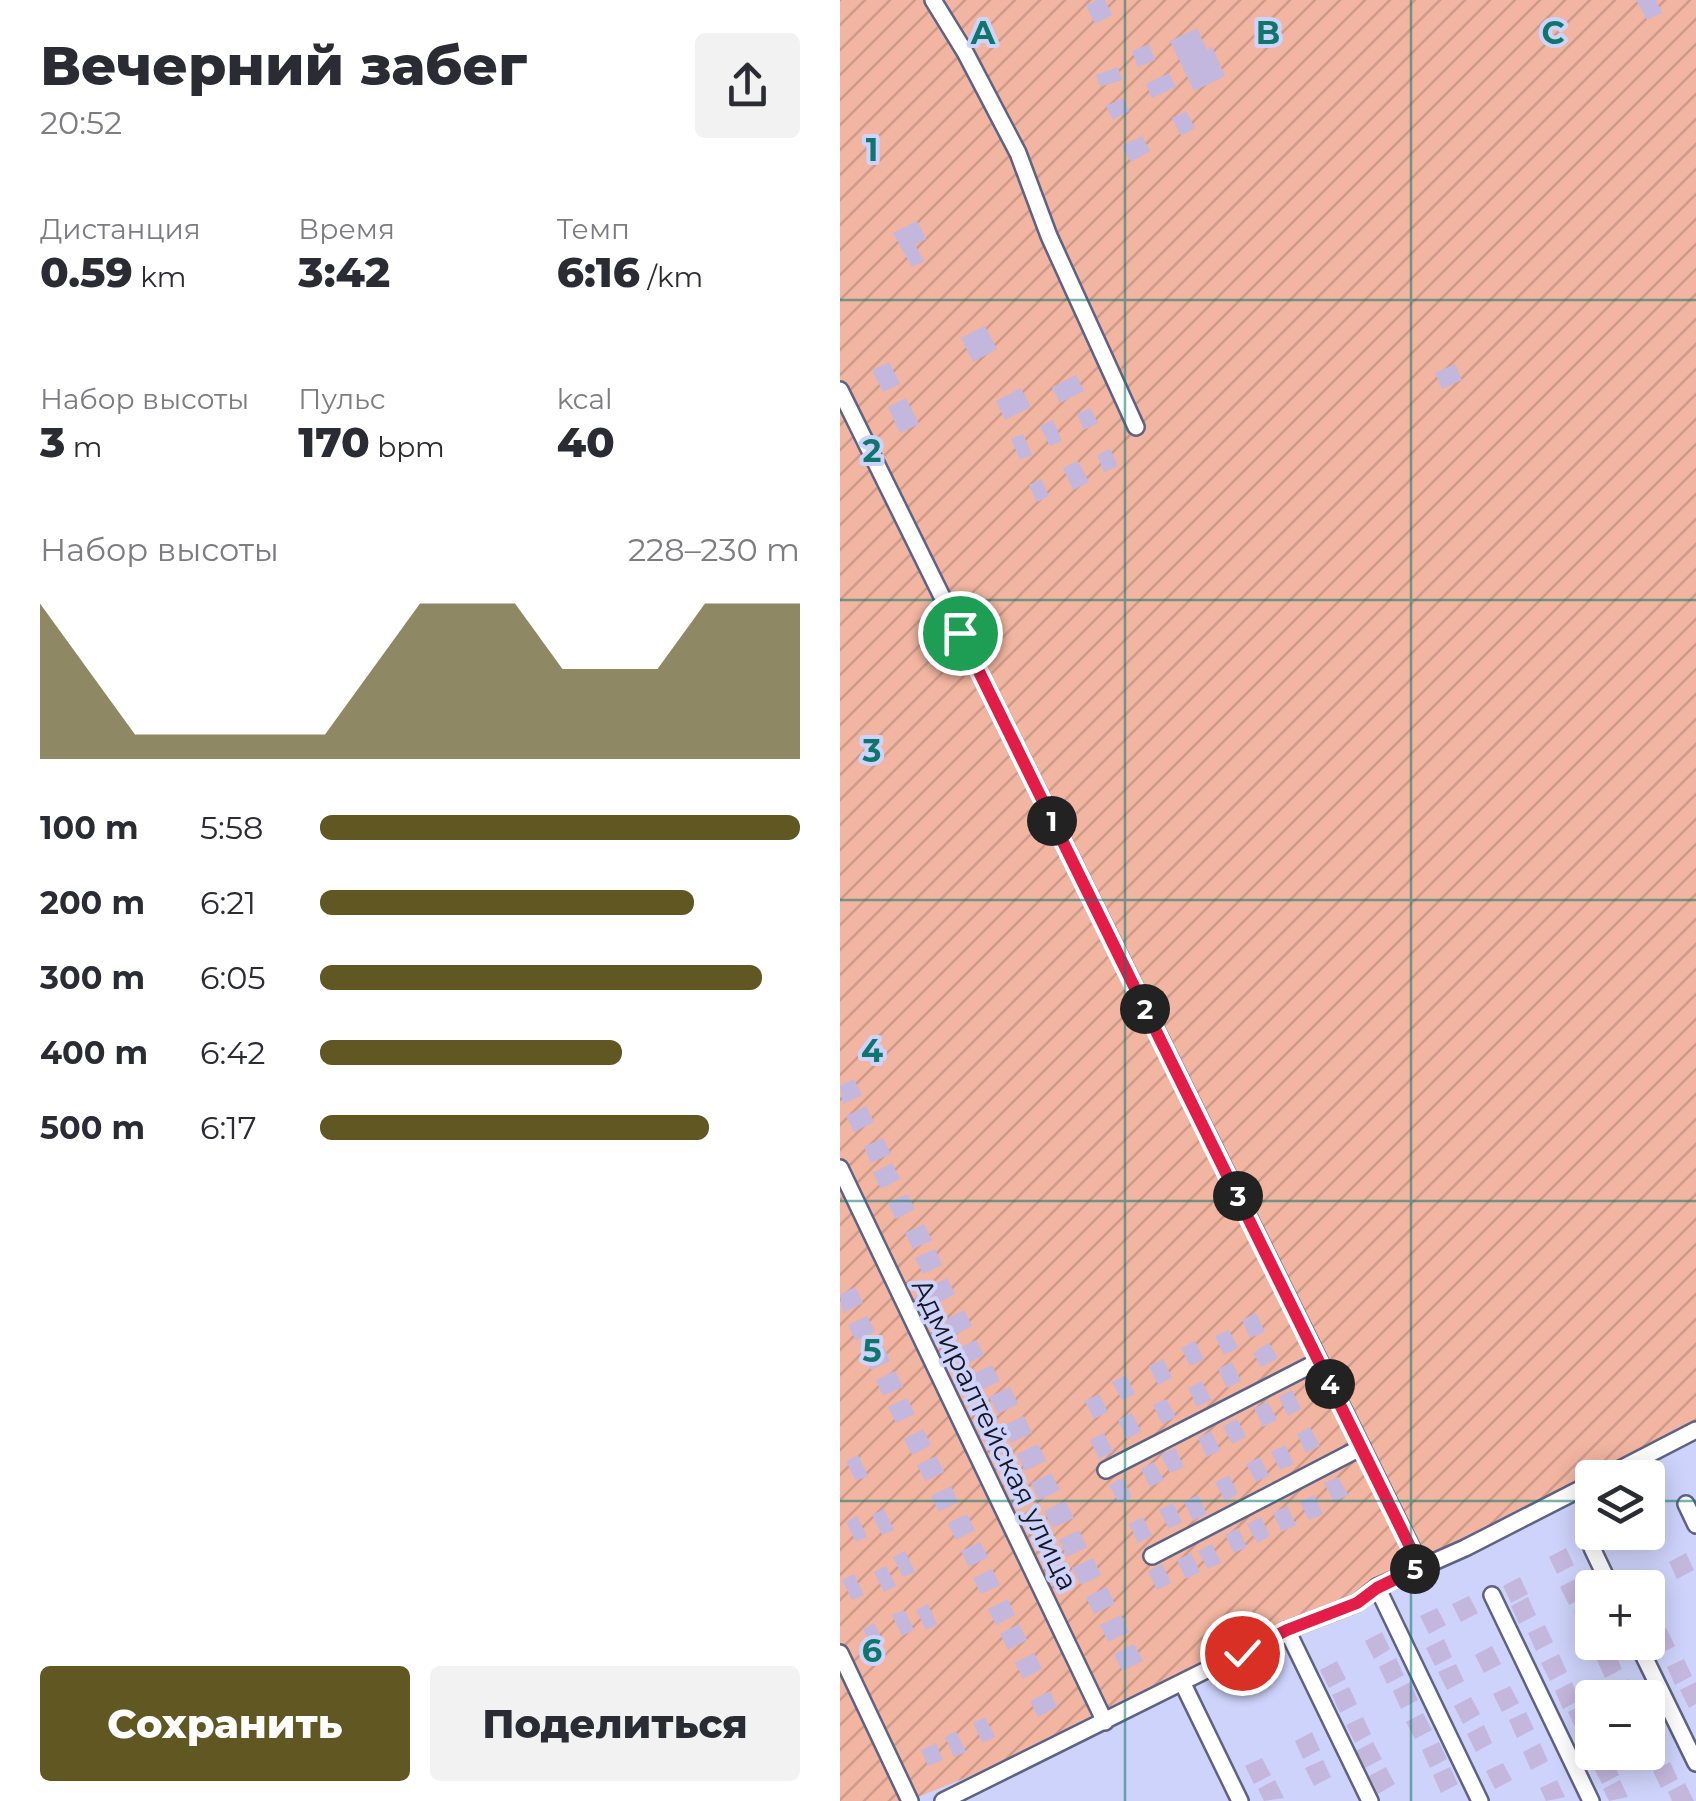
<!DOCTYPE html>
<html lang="ru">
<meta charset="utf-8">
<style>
:root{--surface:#fff;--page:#f2f2f3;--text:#2b2b33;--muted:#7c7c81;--accent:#605723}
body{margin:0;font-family:Montserrat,sans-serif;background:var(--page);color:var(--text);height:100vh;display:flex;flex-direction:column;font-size:38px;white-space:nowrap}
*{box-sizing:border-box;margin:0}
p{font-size:32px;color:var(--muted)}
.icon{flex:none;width:55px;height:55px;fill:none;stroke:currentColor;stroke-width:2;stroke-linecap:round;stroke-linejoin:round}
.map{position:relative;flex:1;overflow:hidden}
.sheet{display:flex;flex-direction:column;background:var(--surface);width:840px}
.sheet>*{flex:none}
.controls{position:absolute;left:735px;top:1460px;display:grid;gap:20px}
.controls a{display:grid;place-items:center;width:90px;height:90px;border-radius:10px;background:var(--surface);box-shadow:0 5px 25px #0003;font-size:50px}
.pin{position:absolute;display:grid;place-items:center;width:85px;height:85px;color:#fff;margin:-42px;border:5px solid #fff;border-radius:50%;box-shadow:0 2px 10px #0007}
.km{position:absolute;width:50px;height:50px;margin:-25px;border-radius:50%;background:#222;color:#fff;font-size:28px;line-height:50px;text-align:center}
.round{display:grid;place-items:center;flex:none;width:105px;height:105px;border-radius:10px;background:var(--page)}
.summary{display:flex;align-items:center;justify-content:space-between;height:170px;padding:0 40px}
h1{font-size:55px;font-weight:800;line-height:75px}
.stats{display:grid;grid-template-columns:repeat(3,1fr);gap:15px;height:170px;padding:10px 40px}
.stats div{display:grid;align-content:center}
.stats b{font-size:42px;font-weight:800}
.stats small{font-size:28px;font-weight:400}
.stats p{font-size:28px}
.chart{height:280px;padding:20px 40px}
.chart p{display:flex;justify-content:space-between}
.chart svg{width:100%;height:180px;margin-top:10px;fill:var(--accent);opacity:.7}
.action{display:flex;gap:20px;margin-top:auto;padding:20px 40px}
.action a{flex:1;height:115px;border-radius:10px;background:var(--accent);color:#fff;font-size:40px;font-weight:800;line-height:115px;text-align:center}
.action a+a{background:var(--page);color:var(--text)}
ul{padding:0 40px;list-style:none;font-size:32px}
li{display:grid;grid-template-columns:160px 120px 1fr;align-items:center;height:75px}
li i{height:25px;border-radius:12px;background:var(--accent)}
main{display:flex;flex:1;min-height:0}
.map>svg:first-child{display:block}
.garden{fill:url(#garden-furrows)}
.building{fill:#c3b7dd}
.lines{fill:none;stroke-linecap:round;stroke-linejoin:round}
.minor-casing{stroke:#5e6285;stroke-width:20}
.minor{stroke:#fff;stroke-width:15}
.route-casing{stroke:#fff;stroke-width:20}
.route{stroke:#e11d48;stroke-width:12}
.grid{fill:none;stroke:#0f766e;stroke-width:2.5;stroke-opacity:0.55}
.labels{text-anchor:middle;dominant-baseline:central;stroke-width:8;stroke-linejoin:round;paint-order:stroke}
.street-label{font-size:28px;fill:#151624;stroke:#ced3fb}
.grid-label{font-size:32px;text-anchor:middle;font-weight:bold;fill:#0f766e;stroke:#ced3fb;stroke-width:8;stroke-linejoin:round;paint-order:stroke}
</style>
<main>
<section class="sheet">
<div class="summary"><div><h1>Вечерний забег</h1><p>20:52</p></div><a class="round"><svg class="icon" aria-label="share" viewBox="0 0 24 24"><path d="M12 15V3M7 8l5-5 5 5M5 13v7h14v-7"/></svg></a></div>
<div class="stats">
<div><p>Дистанция</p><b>0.59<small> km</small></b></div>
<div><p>Время</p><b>3:42</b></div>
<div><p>Темп</p><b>6:16<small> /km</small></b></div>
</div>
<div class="stats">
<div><p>Набор высоты</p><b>3<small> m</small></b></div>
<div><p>Пульс</p><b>170<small> bpm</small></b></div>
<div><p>kcal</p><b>40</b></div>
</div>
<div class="chart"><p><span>Набор высоты</span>228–230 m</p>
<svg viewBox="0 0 160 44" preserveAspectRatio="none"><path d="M0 44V6L10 22L20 38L30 38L40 38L50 38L60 38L70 22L80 6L90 6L100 6L110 22L120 22L130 22L140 6L150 6L160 6V44z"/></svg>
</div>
<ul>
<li><b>100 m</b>5:58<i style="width:100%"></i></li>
<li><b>200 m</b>6:21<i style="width:78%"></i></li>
<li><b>300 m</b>6:05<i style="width:92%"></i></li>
<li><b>400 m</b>6:42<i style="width:63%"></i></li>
<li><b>500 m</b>6:17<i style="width:81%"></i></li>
</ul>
<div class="action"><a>Сохранить</a><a>Поделиться</a></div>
</section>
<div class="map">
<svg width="856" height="1801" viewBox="0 0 856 1801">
<defs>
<pattern id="garden-furrows" width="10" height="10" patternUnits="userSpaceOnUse" patternTransform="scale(2.5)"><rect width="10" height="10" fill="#f1b5a1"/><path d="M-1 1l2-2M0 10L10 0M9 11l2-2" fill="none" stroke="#ce9b8a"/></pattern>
</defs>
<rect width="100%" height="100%" fill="#ced3fb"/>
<polygon class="garden" points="0,0 856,0 856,1427 265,1722 68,1801 0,1801"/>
<g class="building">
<polygon points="257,0 265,0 272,15 255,24 246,5"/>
<polygon points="796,0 816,0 822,13 807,20"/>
<polygon points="357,28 367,50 372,47 385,76 354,91 330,41"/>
<polygon points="309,44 315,60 298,67 292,51"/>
<polygon points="278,67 282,80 260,87 256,75"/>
<polygon points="329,73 336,87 312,98 306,84"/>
<polygon points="283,98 289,111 273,120 266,106"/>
<polygon points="346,111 355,128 341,136 332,118"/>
<polygon points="302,136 310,151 291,162 282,146"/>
<polygon points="77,221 86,239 75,245 84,261 72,267 53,233"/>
<polygon points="145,326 157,349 133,362 121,338"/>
<polygon points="49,362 60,384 43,392 32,370"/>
<polygon points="615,364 622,380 602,389 595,373"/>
<polygon points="236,375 244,391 220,403 212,387"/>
<polygon points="181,388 191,407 165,420 156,401"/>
<polygon points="66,398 79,424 60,433 48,407"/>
<polygon points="250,408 258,423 244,430 237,414"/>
<polygon points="213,420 222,441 210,446 200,426"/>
<polygon points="183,434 192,455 180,460 171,439"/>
<polygon points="270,449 278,466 264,472 257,455"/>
<polygon points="238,461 249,482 233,490 223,468"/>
<polygon points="201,479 209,496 197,502 189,485"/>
<polygon points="14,1079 22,1095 3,1104 0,1086"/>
<polygon points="26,1106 34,1122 14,1132 6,1116"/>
<polygon points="43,1138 51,1154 31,1163 24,1147"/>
<polygon points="52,1163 60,1179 41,1189 33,1173"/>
<polygon points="67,1194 75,1209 56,1219 48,1203"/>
<polygon points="84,1224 92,1240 73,1249 65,1233"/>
<polygon points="95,1249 102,1265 83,1274 75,1258"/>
<polygon points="107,1278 115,1294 96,1304 88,1288"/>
<polygon points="15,1287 23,1303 3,1313 0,1295"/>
<polygon points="124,1310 132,1326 113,1336 105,1320"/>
<polygon points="416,1313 425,1332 410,1338 402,1320"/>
<polygon points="27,1316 35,1331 16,1341 8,1325"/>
<polygon points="389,1330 398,1348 384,1355 375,1336"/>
<polygon points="136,1340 144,1355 125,1365 117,1349"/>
<polygon points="355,1341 364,1360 350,1366 341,1348"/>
<polygon points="429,1343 438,1358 421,1367 413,1353"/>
<polygon points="43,1345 50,1361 31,1370 23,1354"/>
<polygon points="323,1359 332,1378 318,1385 309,1366"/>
<polygon points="392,1362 401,1381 387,1388 378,1369"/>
<polygon points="152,1365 160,1381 141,1390 133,1374"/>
<polygon points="55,1371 63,1387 43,1396 36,1380"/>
<polygon points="286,1375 295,1394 282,1400 272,1382"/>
<polygon points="362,1381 371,1400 357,1407 348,1388"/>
<polygon points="170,1387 178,1404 158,1414 149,1397"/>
<polygon points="452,1390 461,1409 448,1416 439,1397"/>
<polygon points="259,1394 268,1412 254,1419 245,1401"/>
<polygon points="67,1398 75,1414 56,1423 48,1407"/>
<polygon points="326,1399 336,1417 322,1424 313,1405"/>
<polygon points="428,1402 437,1420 423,1427 414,1408"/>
<polygon points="292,1413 301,1432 287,1439 278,1420"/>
<polygon points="184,1416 192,1433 171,1443 163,1426"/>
<polygon points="397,1419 406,1437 392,1444 383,1426"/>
<polygon points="470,1427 480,1446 466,1453 457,1434"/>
<polygon points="83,1429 91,1445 72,1455 64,1439"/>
<polygon points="371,1431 380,1450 367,1457 358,1438"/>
<polygon points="264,1433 273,1452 259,1459 250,1440"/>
<polygon points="198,1444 206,1461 185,1471 177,1454"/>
<polygon points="445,1445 454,1464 440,1470 431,1452"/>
<polygon points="335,1448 344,1467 330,1473 321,1455"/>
<polygon points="18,1455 28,1476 16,1481 6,1461"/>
<polygon points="96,1456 104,1472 85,1481 77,1465"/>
<polygon points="420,1457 429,1476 416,1482 406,1464"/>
<polygon points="314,1462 324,1480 310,1487 301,1469"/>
<polygon points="211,1473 220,1490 199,1500 191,1483"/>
<polygon points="389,1475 398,1494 385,1501 375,1482"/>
<polygon points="498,1477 508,1495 494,1502 484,1483"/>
<polygon points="283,1478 292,1497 279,1503 269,1485"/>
<polygon points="111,1486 118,1502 99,1512 91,1496"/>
<polygon points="358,1495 367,1514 353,1521 344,1502"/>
<polygon points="474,1495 483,1514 469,1520 460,1502"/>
<polygon points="225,1501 234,1518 213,1528 204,1511"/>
<polygon points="333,1503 342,1522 329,1529 319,1510"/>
<polygon points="447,1506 456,1525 442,1532 433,1513"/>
<polygon points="44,1509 54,1530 42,1535 32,1515"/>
<polygon points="127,1514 135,1530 116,1540 108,1523"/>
<polygon points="17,1516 27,1537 16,1542 6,1522"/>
<polygon points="303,1517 312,1536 298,1543 289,1524"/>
<polygon points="421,1517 430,1536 417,1543 407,1524"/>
<polygon points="398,1528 407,1547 394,1553 385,1535"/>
<polygon points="239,1530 247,1547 227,1557 219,1540"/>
<polygon points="140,1542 148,1557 129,1567 121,1551"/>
<polygon points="372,1544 381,1563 368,1569 358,1551"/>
<polygon points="726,1548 734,1565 717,1574 709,1557"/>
<polygon points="65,1551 75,1572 63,1577 53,1557"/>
<polygon points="351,1553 360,1572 346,1579 337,1560"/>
<polygon points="846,1553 854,1570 837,1579 829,1562"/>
<polygon points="253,1558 261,1575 241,1585 232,1568"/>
<polygon points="322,1564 331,1583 317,1590 308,1571"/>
<polygon points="46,1566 56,1586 44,1592 34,1572"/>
<polygon points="152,1569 160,1585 141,1594 133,1578"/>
<polygon points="14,1574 24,1595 12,1600 2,1580"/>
<polygon points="680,1577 688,1594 671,1603 663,1586"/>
<polygon points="737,1578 746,1596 729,1605 720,1587"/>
<polygon points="267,1587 275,1604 254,1614 246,1597"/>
<polygon points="629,1596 638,1613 621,1622 612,1604"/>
<polygon points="688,1597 696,1615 679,1624 671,1606"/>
<polygon points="168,1599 175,1615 156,1625 148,1609"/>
<polygon points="751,1602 752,1623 742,1628 734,1611"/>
<polygon points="88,1604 97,1625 86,1630 76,1610"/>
<polygon points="597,1608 606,1625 589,1634 580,1616"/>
<polygon points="64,1610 74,1630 62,1636 52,1615"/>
<polygon points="281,1615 289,1632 268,1642 260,1625"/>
<polygon points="34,1623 44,1643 33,1649 23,1629"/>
<polygon points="179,1624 187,1640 168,1650 160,1634"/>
<polygon points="705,1625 713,1642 696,1651 688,1633"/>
<polygon points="826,1628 835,1646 818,1655 809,1637"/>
<polygon points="542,1632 550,1649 534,1659 525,1641"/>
<polygon points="604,1639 612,1657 595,1666 586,1648"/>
<polygon points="294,1644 303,1661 282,1671 274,1654"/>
<polygon points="652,1646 661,1664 644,1673 635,1655"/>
<polygon points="774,1651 782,1669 765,1678 757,1660"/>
<polygon points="194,1653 202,1669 183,1679 175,1663"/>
<polygon points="719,1654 727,1672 710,1681 701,1663"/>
<polygon points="556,1658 564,1675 547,1684 539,1667"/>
<polygon points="844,1659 852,1676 835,1685 827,1667"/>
<polygon points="497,1661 506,1679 489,1688 480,1670"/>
<polygon points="616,1664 624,1681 607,1690 598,1672"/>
<polygon points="788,1679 797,1698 776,1698 771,1688"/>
<polygon points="570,1682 578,1700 561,1709 553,1691"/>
<polygon points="732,1682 740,1700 723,1709 715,1691"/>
<polygon points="856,1682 856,1704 849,1708 840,1690"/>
<polygon points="670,1686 679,1703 662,1712 653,1694"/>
<polygon points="509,1687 517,1704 500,1713 492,1695"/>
<polygon points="210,1691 217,1707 198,1717 190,1701"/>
<polygon points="631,1697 640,1714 623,1724 614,1706"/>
<polygon points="745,1703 752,1721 736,1729 728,1712"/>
<polygon points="686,1712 694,1729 677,1738 669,1720"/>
<polygon points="583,1713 592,1730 575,1739 566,1722"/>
<polygon points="145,1717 155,1737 143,1743 133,1723"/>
<polygon points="523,1717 531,1734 515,1743 506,1725"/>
<polygon points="644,1725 652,1743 636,1752 627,1734"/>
<polygon points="116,1731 126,1752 114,1757 105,1737"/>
<polygon points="472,1732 480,1750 463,1759 455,1741"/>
<polygon points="815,1736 824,1753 807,1763 802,1752 808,1752 808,1740"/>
<polygon points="533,1742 542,1759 525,1768 516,1751"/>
<polygon points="599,1742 607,1759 590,1768 582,1750"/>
<polygon points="96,1743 103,1760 88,1766 81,1750"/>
<polygon points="700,1743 708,1761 691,1770 683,1752"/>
<polygon points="770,1757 779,1775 762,1784 753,1766"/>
<polygon points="422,1758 431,1775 414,1784 405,1766"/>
<polygon points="483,1760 491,1777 474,1786 465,1768"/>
<polygon points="830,1762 838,1779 821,1788 813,1771"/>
<polygon points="663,1763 672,1780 655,1789 646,1771"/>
<polygon points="546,1767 555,1784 538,1794 529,1776"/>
<polygon points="610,1767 618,1784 601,1793 593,1775"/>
<polygon points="435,1780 444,1798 424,1801 418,1789"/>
<polygon points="717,1780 725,1797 706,1801 700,1788"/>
<polygon points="780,1780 788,1797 769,1801 763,1789"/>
<polygon points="845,1783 854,1801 832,1801 828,1792"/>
</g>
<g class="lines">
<defs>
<g id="minor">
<polyline points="93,0 125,52 178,153 209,236 296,427"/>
<polyline points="0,390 581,1567"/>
<polyline points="0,1168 265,1722"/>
<polyline points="266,1470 479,1361"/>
<polyline points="763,1478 856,1430"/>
<polyline points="846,1504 856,1525"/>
<polyline points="752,1548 771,1588"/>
<polyline points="312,1556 522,1447"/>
<polyline points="537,1587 640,1801"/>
<polyline points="652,1595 751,1801"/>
<polyline points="447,1630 530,1801"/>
<polyline points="797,1642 856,1763"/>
<polyline points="0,1653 70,1801"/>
<polyline points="343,1684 400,1801"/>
<polyline points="103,1801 447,1630 517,1603 537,1587 625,1548 752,1483"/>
</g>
</defs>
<use href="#minor" class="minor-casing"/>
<use href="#minor" class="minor"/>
</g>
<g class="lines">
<defs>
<polyline id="route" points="120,633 580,1567 537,1588 517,1603 447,1630 402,1653"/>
</defs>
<use href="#route" class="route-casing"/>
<use href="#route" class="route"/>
</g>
<path class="grid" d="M285,0v1801M571,0v1801M0,300h856M0,600h856M0,900h856M0,1201h856M0,1501h752M808,1501h48"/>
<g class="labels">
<g class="street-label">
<text transform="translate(155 1434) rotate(64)">Адмиралтейская улица</text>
</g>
</g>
<g class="grid-label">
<text x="143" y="44">A</text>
<text x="428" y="44">B</text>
<text x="713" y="44">C</text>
<text x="32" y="161">1</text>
<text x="32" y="462">2</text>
<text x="32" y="762">3</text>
<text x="32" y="1062">4</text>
<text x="32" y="1362">5</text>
<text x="32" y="1662">6</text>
</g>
</svg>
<div class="controls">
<a><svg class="icon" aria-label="layers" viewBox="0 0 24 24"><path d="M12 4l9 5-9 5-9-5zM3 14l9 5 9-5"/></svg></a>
<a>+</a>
<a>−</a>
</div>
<div class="pin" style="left:120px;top:633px;background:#1e9e55"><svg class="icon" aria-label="arrive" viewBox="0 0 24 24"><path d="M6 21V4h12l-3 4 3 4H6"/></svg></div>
<div class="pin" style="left:402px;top:1653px;background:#d93025"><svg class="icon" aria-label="check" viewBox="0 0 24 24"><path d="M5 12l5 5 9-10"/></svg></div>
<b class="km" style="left:212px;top:821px">1</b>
<b class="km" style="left:305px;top:1009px">2</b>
<b class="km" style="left:398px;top:1196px">3</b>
<b class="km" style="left:490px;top:1384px">4</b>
<b class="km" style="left:575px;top:1569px">5</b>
</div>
</main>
